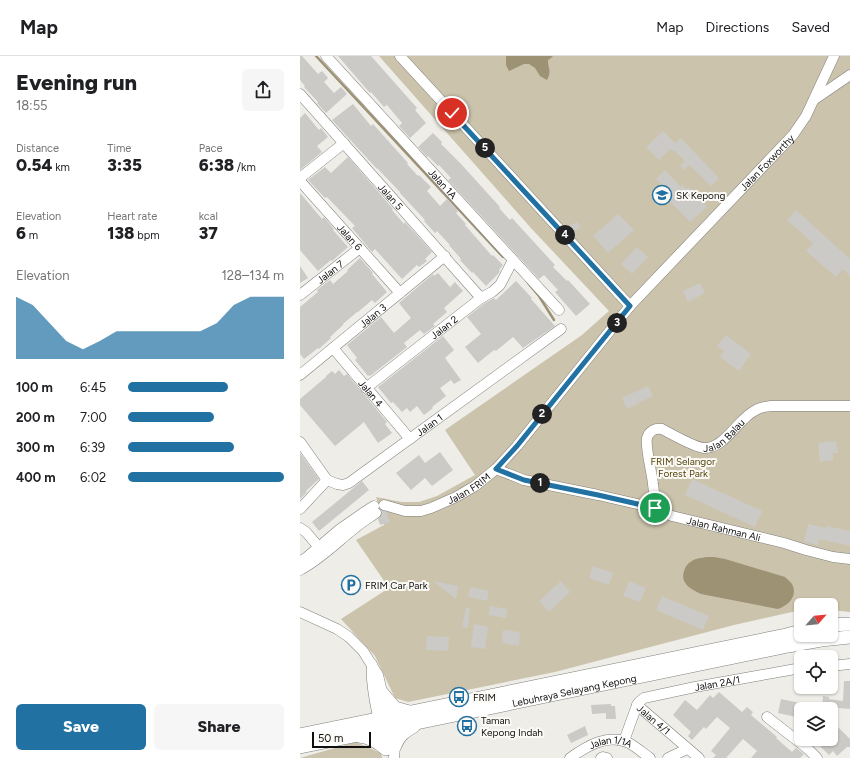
<!DOCTYPE html>
<meta charset="utf-8">
<style>
:root{--surface:#fff;--page:#f6f6f6;--text:#202124;--muted:#757577;--line:#e0e0e0;--accent:#2171a3}
body{margin:0;font-family:Figtree,sans-serif;background:var(--page);color:var(--text);height:100vh;display:flex;flex-direction:column;font-size:15px;white-space:nowrap}
*{box-sizing:border-box;margin:0}
p{font-size:13px;color:var(--muted)}
.icon{flex:none;width:22px;height:22px;fill:none;stroke:currentColor;stroke-width:2;stroke-linecap:round;stroke-linejoin:round}
.map{position:relative;flex:1;overflow:hidden}
.side{display:flex;flex-direction:column;background:var(--surface);width:300px}
.side>*{flex:none}
.needle{width:26px;rotate:63deg}
.controls{position:absolute;left:494px;top:542px;display:grid;gap:8px}
.controls a{display:grid;place-items:center;width:44px;height:44px;border-radius:6px;background:var(--surface);box-shadow:0 1px 3px #0004;font-size:20px}
.scale{position:absolute;left:12px;bottom:10px;width:59px;box-sizing:border-box;padding-left:4px;border:2px solid #100f0e;border-top:0;font-size:11px;line-height:14px;white-space:nowrap;color:#100f0e;-webkit-text-stroke:3px #fbfaf6;paint-order:stroke}
.pin{position:absolute;display:grid;place-items:center;width:34px;height:34px;color:#fff;margin:-17px;border:2px solid #fff;border-radius:50%;box-shadow:0 1px 4px #0007}
.km{position:absolute;width:20px;height:20px;margin:-10px;border-radius:50%;background:#222;color:#fff;font-size:11px;line-height:20px;text-align:center}
.round{display:grid;place-items:center;flex:none;width:42px;height:42px;border-radius:6px;background:var(--page)}
.headline{display:flex;align-items:center;justify-content:space-between;height:68px;padding:0 16px}
h1{font-size:22px;font-weight:800;line-height:30px}
.metrics{display:grid;grid-template-columns:repeat(3,1fr);gap:6px;height:68px;padding:4px 16px}
.metrics div{display:grid;align-content:center}
.metrics b{font-size:17px;font-weight:800}
.metrics small{font-size:11px;font-weight:400}
.metrics p{font-size:11px}
.chart{height:112px;padding:8px 16px}
.chart p{display:flex;justify-content:space-between}
.chart svg{width:100%;height:72px;margin-top:4px;fill:var(--accent);opacity:.7}
.button{display:flex;gap:8px;margin-top:auto;padding:8px 16px}
.button a{flex:1;height:46px;border-radius:6px;background:var(--accent);color:#fff;font-size:16px;font-weight:800;line-height:46px;text-align:center}
.button a+a{background:var(--page);color:var(--text)}
ul{padding:0 16px;list-style:none;font-size:13px}
li{display:grid;grid-template-columns:64px 48px 1fr;align-items:center;height:30px}
li i{height:10px;border-radius:5px;background:var(--accent)}
header{display:flex;align-items:center;gap:24px;box-sizing:border-box;height:56px;padding:0 20px;background:var(--surface);border-bottom:1px solid var(--line)}
header strong{font-size:19px}
nav{display:flex;gap:22px;margin-inline-start:auto;font-size:14px}
main{display:flex;flex:1;min-height:0}
.map>svg:first-child{display:block}
.green{fill:#cbc3ab}
.water{fill:#9d9274}
.lines{fill:none;stroke-linecap:round;stroke-linejoin:round}
.stream{stroke:#9d9274;stroke-width:2.5}
.building{fill:#cccac6}
.minor-tunnel{stroke:#cdccc7;stroke-width:10;stroke-dasharray:10 5;stroke-linecap:butt}
.minor-casing{stroke:#807f7b;stroke-width:11}
.major-casing{stroke:#807f7b;stroke-width:14}
.minor{stroke:#fff;stroke-width:10}
.major{stroke:#fff;stroke-width:13}
.route-casing{stroke:#fff;stroke-width:8}
.route{stroke:#2171a3;stroke-width:5}
.labels{text-anchor:middle;dominant-baseline:central;stroke-width:4;stroke-linejoin:round;paint-order:stroke}
.street-label{font-size:10px;fill:#100f0e;stroke:#fbfaf6}
.poi-label{font-size:10px;fill:#100f0e;stroke:#fbfaf6;text-anchor:start}
.park-label{font-size:10px;fill:#56450b;stroke:#fbfaf6}
</style>
<header>
<strong>Map</strong>
<nav><a>Map</a><a>Directions</a><a>Saved</a></nav>
</header>
<main>
<section class="side">
<div class="headline"><div><h1>Evening run</h1><p>18:55</p></div><a class="round"><svg class="icon" aria-label="share" viewBox="0 0 24 24"><path d="M12 15V3M7 8l5-5 5 5M5 13v7h14v-7"/></svg></a></div>
<div class="metrics">
<div><p>Distance</p><b>0.54<small> km</small></b></div>
<div><p>Time</p><b>3:35</b></div>
<div><p>Pace</p><b>6:38<small> /km</small></b></div>
</div>
<div class="metrics">
<div><p>Elevation</p><b>6<small> m</small></b></div>
<div><p>Heart rate</p><b>138<small> bpm</small></b></div>
<div><p>kcal</p><b>37</b></div>
</div>
<div class="chart"><p><span>Elevation</span>128–134 m</p>
<svg viewBox="0 0 160 44" preserveAspectRatio="none"><path d="M0 44V6L10 11L20 22L30 33L40 38L50 33L60 27L70 27L80 27L90 27L100 27L110 27L120 22L130 11L140 6L150 6L160 6V44z"/></svg>
</div>
<ul>
<li><b>100 m</b>6:45<i style="width:64%"></i></li>
<li><b>200 m</b>7:00<i style="width:55%"></i></li>
<li><b>300 m</b>6:39<i style="width:68%"></i></li>
<li><b>400 m</b>6:02<i style="width:100%"></i></li>
</ul>
<div class="button"><a>Save</a><a>Share</a></div>
</section>
<div class="map">
<svg width="550" height="702" viewBox="0 0 550 702">
<rect width="100%" height="100%" fill="#eeede8"/>
<g class="green">
<polygon points="79,0 550,0 550,556 531,554 531,549 501,549 501,554 434,569 255,616 108,646 95,642 75,600 41,563 89,532 56,484 84,469 76,441 102,446 119,446 137,440 175,419 145,374 282,279 309,255 230,171"/>
<polygon points="56,686 81,697 82,702 0,702"/>
</g>
<g class="water">
<path d="M206,0h47l-2,2 -3,2c0,10 4,10 -1,20l-7,-4 -5,-8 -6,-4h-5l-15,7 -3,-6z"/>
<path d="M407,501h7l11,2 60,18c2,2 5,4 7,7 6,12 -3,21 -14,25l-77,-15c-10,-5 -21,-10 -17,-23 1,-4 4,-8 8,-10 4,-3 10,-3 15,-4z"/>
</g>
<g class="lines">
<g class="stream">
<polyline points="16,0 203,201"/>
<polyline points="228,227 239,240 254,264"/>
</g>
</g>
<g class="building">
<polygon points="0,0 2,0 18,18 22,15 28,22 24,26 34,37 41,31 47,38 26,57 17,47 18,46 4,31 5,30 0,24"/>
<polygon points="38,0 71,0 117,52 115,54 126,67 110,82 99,70 102,67 87,49 84,51 71,36 70,37"/>
<polygon points="53,48 71,70 73,68 108,107 107,108 118,120 119,119 131,131 127,135 140,150 147,143 158,155 156,157 166,168 165,169 179,185 192,200 193,199 203,209 199,214 200,215 198,218 186,230 173,216 172,217 160,204 161,203 149,189 150,189 137,175 135,177 124,165 125,164 100,137 100,136 77,112 77,113 32,64"/>
<polygon points="5,57 19,74 21,72 28,81 17,90 22,96 0,114 0,62"/>
<polygon points="363,75 375,87 381,82 419,122 411,130 389,109 384,114 380,110 385,105 374,94 372,95 370,93 359,104 346,91"/>
<polygon points="133,77 142,86 141,88 161,108 200,151 199,152 210,164 212,162 222,173 255,209 253,211 267,225 268,224 290,248 276,260 255,236 258,234 244,219 239,223 148,124 151,122 139,109 138,110 128,100 127,101 118,91"/>
<polygon points="48,101 93,153 92,154 104,168 105,166 132,196 125,203 127,205 119,211 117,209 102,223 75,193 72,196 52,172 55,170 27,141 25,142 8,124 25,111 31,117"/>
<polygon points="365,114 381,131 382,129 386,133 389,131 407,151 390,166 358,133 362,129 356,123"/>
<polygon points="0,137 22,163 24,161 34,173 33,174 48,191 32,205 31,204 18,215 0,194"/>
<polygon points="496,154 550,203 550,220 543,213 536,221 506,195 513,187 487,164"/>
<polygon points="318,158 334,174 308,197 293,180"/>
<polygon points="278,166 280,172 272,176 270,169"/>
<polygon points="337,191 348,201 332,218 321,208"/>
<polygon points="60,202 73,217 72,218 87,236 75,247 72,244 58,256 57,256 43,268 43,269 30,281 31,282 19,293 18,292 4,303 0,298 0,251 18,236 17,234 22,230 30,224 33,228 48,215 47,214"/>
<polygon points="0,210 8,222 0,227"/>
<polygon points="138,217 150,231 155,226 163,235 144,252 147,256 133,268 135,270 124,278 120,274 104,287 107,291 70,320 69,319 68,320 55,304 57,302 47,289 81,261 94,277 111,262 99,247 133,218 134,220"/>
<polygon points="216,225 232,242 231,243 255,270 223,292 213,281 196,295 194,294 178,307 165,291 181,278 167,261 185,247 194,242 196,244"/>
<polygon points="400,227 405,237 388,246 383,235"/>
<polygon points="426,279 451,298 439,315 420,301 424,295 417,290"/>
<polygon points="143,280 154,294 145,302 161,324 154,328 151,324 140,332 146,340 132,351 133,352 124,359 117,350 110,356 107,352 102,356 93,346 91,347 78,331"/>
<polygon points="39,314 44,320 47,318 87,366 85,368 92,377 78,387 64,366 35,390 0,349 0,343 26,321 26,320 32,315 35,318"/>
<polygon points="348,330 353,340 327,353 322,342"/>
<polygon points="536,385 538,397 533,397 533,404 520,406 518,387"/>
<polygon points="140,396 153,414 132,430 125,422 111,434 96,417 119,399 125,407"/>
<polygon points="0,397 19,423 6,435 7,436 0,443"/>
<polygon points="392,423 462,455 455,471 385,439"/>
<polygon points="62,425 69,434 19,475 12,466"/>
<polygon points="82,455 87,457 90,466 80,469 78,463 82,459"/>
<polygon points="508,468 526,472 527,470 550,475 550,490 519,483 518,489 504,486"/>
<polygon points="293,510 313,517 309,529 289,522"/>
<polygon points="133,525 158,530 156,543"/>
<polygon points="261,525 270,536 249,556 239,545"/>
<polygon points="329,525 346,532 340,546 323,540"/>
<polygon points="170,531 189,535 187,545 168,541"/>
<polygon points="362,540 409,560 403,574 356,554"/>
<polygon points="190,550 207,553 206,562 188,559"/>
<polygon points="166,552 170,552 168,572 162,571"/>
<polygon points="174,568 188,571 185,593 171,591"/>
<polygon points="203,574 220,576 219,590 202,587"/>
<polygon points="127,580 149,581 148,595 126,594"/>
<polygon points="544,625 550,625 550,653 538,652 537,654 531,654 531,653 522,653 523,640 529,641 529,643 543,645"/>
<polygon points="419,636 442,656 447,651 453,656 451,659 477,681 476,682 492,696 496,692 504,698 500,702 451,702 457,695 443,683 426,702 413,702 416,699 411,695 430,672 417,661 406,673 404,671 392,684 388,680 391,676 373,659 385,644 397,654 410,639 413,642"/>
<polygon points="481,643 514,650 513,653 501,653 501,662 478,657"/>
<polygon points="311,648 311,650 315,650 316,663 306,663 306,657 292,658 291,649"/>
<polygon points="536,669 550,683 550,691 547,691 537,700 533,695 529,699 520,690 524,686 520,683 531,683 531,674"/>
<polygon points="285,670 288,679 271,687 267,679"/>
</g>
<g class="lines">
<polyline class="minor-tunnel" points="76,457 87,456"/>
<defs>
<g id="minor">
<path id="s1" d="M26,0l233,254"/>
<polyline points="100,0 330,250"/>
<path id="s2" d="M0,38l181,204"/>
<polyline points="515,43 550,19"/>
<polyline points="0,122 44,87"/>
<path id="s3" d="M0,125l100,112"/>
<path id="s4" d="M0,239l60,-47"/>
<path id="s5" d="M33,292l77,91"/>
<path id="s6" d="M0,319l145,-119"/>
<path id="s7" d="M66,332l115,-90 11,-6 8,-7 13,-25"/>
<path id="s8" d="M0,386l27,38 10,4 6,1 6,-2 212,-154"/>
<path id="s9" d="M196,413l28,11 74,15 57,13 17,8 112,27 22,7 27,7 17,2"/>
<path id="s10" d="M84,449l21,6h16l10,-3 25,-11 19,-11 21,-17 21,-23 113,-140 163,-171 13,-19 28,-60"/>
<path id="s11" d="M355,452c0,-8 -1,-16 -2,-24 -1,-11 -8,-37 -6,-46 2,-7 8,-10 15,-9 9,5 33,18 42,19 21,1 34,-30 52,-38 4,-3 10,-3 15,-4h79"/>
<polyline points="0,453 27,424"/>
<polyline points="0,472 6,476 23,496"/>
<polyline points="0,506 7,501 40,473 63,457 74,450"/>
<path d="M0,514c21,-11 37,-28 55,-42 7,-6 14,-10 21,-15"/>
<polyline points="0,556 37,573 49,581 63,595 78,619 95,690 94,702"/>
<path d="M72,608c-2,26 8,60 14,85l1,1"/>
<polyline points="531,610 550,608"/>
<path id="s12" d="M337,649l62,53"/>
<polyline points="467,661 508,693 517,702"/>
<path id="s13" d="M324,685l13,-36 2,-3 5,-4 51,-11 106,-19"/>
<path id="s14" d="M270,702c17,-12 38,-25 59,-15 7,4 14,10 21,15"/>
<polyline points="301,702 303,701 307,702"/>
<polyline points="368,702 387,693"/>
</g>
<g id="major">
<polyline points="531,569 550,568"/>
<polyline points="82,637 95,652 109,656"/>
<polyline points="0,679 486,579 501,575"/>
<path d="M59,680c11,1 19,6 27,13"/>
<path d="M95,690c3,-10 10,-15 19,-20"/>
<path id="s15" d="M0,691l488,-101 33,-6 29,-3"/>
</g>
</defs>
<use href="#minor" class="minor-casing"/>
<use href="#major" class="major-casing"/>
<use href="#minor" class="minor"/>
<use href="#major" class="major"/>
</g>
<g class="lines">
<defs>
<polyline id="route" points="152,57 330,250 217,390 196,413 224,424 298,439 355,452"/>
</defs>
<use href="#route" class="route-casing"/>
<use href="#route" class="route"/>
</g>
<defs>
<symbol id="school-ring" viewBox="-11 -11 22 22"><circle r="9.5" fill="#fbfaf6" stroke="#2171a3" stroke-width="1.5"/><path d="M0-5L7-2L0 1L-7-2ZM-4 1L0 2.5L4 1V4Q0 6-4 4Z" fill="#2171a3"/></symbol>
<symbol id="parking-ring" viewBox="-11 -11 22 22"><circle r="9.5" fill="#fbfaf6" stroke="#2171a3" stroke-width="1.5"/><path d="M-3.5-5.5H1a3.5 3.5 0 0 1 0 7H-1V5.5H-3.5ZM-1-3.4V-.6H.8a1.4 1.4 0 0 0 0-2.8Z" fill="#2171a3"/></symbol>
<symbol id="bus-ring" viewBox="-11 -11 22 22"><circle r="9.5" fill="#fbfaf6" stroke="#2171a3" stroke-width="1.5"/><path d="M-5-6H5V4H4V6H2V4H-2V6H-4V4H-5ZM-3.5-4V0h7V-4ZM-3.5 1.2v1.5H-2V1.2ZM2 1.2v1.5H3.5V1.2Z" fill="#2171a3"/></symbol>
</defs>
<g fill-rule="evenodd">
<use href="#school-ring" x="351" y="128" width="22" height="22"/>
<use href="#parking-ring" x="40" y="518" width="22" height="22"/>
<use href="#bus-ring" x="148" y="630" width="22" height="22"/>
<use href="#bus-ring" x="156" y="659" width="22" height="22"/>
</g>
<g class="labels">
<g class="street-label">
<text stroke="none"><textPath href="#s10" startOffset="534">Jalan Foxworthy</textPath></text>
<text stroke="none"><textPath href="#s1" startOffset="173">Jalan 1A</textPath></text>
<text stroke="none"><textPath href="#s2" startOffset="137">Jalan 5</textPath></text>
<text stroke="none"><textPath href="#s3" startOffset="75">Jalan 6</textPath></text>
<text stroke="none"><textPath href="#s4" startOffset="38">Jalan 7</textPath></text>
<text stroke="none"><textPath href="#s6" startOffset="94">Jalan 3</textPath></text>
<text stroke="none"><textPath href="#s7" startOffset="99">Jalan 2</textPath></text>
<text stroke="none"><textPath href="#s5" startOffset="59">Jalan 4</textPath></text>
<text stroke="none"><textPath href="#s8" startOffset="169">Jalan 1</textPath></text>
<text stroke="none"><textPath href="#s11" startOffset="160">Jalan Balau</textPath></text>
<text stroke="none"><textPath href="#s10" startOffset="91">Jalan FRIM</textPath></text>
<text stroke="none"><textPath href="#s9" startOffset="236">Jalan Rahman Ali</textPath></text>
<text stroke="none"><textPath href="#s13" startOffset="123">Jalan 2A/1</textPath></text>
<text stroke="none"><textPath href="#s15" startOffset="280">Lebuhraya Selayang Kepong</textPath></text>
<text stroke="none"><textPath href="#s12" startOffset="22">Jalan 4/1</textPath></text>
<text stroke="none"><textPath href="#s14" startOffset="45">Jalan 1/1A</textPath></text>
</g>
<g class="poi-label">
<text x="376" y="139">SK Kepong</text>
<text x="65" y="529">FRIM Car Park</text>
<text x="173" y="641">FRIM</text>
<text x="181" y="664">Taman<tspan x="181" dy="12">Kepong Indah</tspan></text>
</g>
<g class="park-label">
<text x="383" y="405">FRIM Selangor<tspan x="383" dy="12">Forest Park</tspan></text>
</g>
</g>
</svg>
<div class="controls">
<a><svg class="needle" viewBox="-14 -14 28 28"><path d="M0-13l5 13h-10z" fill="#e53935"/><path d="M0 13l5-13h-10z" fill="#757577"/></svg></a>
<a><svg class="icon" aria-label="locate" viewBox="0 0 24 24"><circle cx="12" cy="12" r="6"/><path d="M12 2v4M12 18v4M2 12h4M18 12h4"/></svg></a>
<a><svg class="icon" aria-label="layers" viewBox="0 0 24 24"><path d="M12 4l9 5-9 5-9-5zM3 14l9 5 9-5"/></svg></a>
</div>
<div class="scale">50 m</div>
<div class="pin" style="left:355px;top:452px;background:#1e9e55"><svg class="icon" aria-label="arrive" viewBox="0 0 24 24"><path d="M6 21V4h12l-3 4 3 4H6"/></svg></div>
<div class="pin" style="left:152px;top:57px;background:#d93025"><svg class="icon" aria-label="check" viewBox="0 0 24 24"><path d="M5 12l5 5 9-10"/></svg></div>
<b class="km" style="left:240px;top:427px">1</b>
<b class="km" style="left:242px;top:358px">2</b>
<b class="km" style="left:317px;top:267px">3</b>
<b class="km" style="left:265px;top:179px">4</b>
<b class="km" style="left:185px;top:92px">5</b>
</div>
</main>
